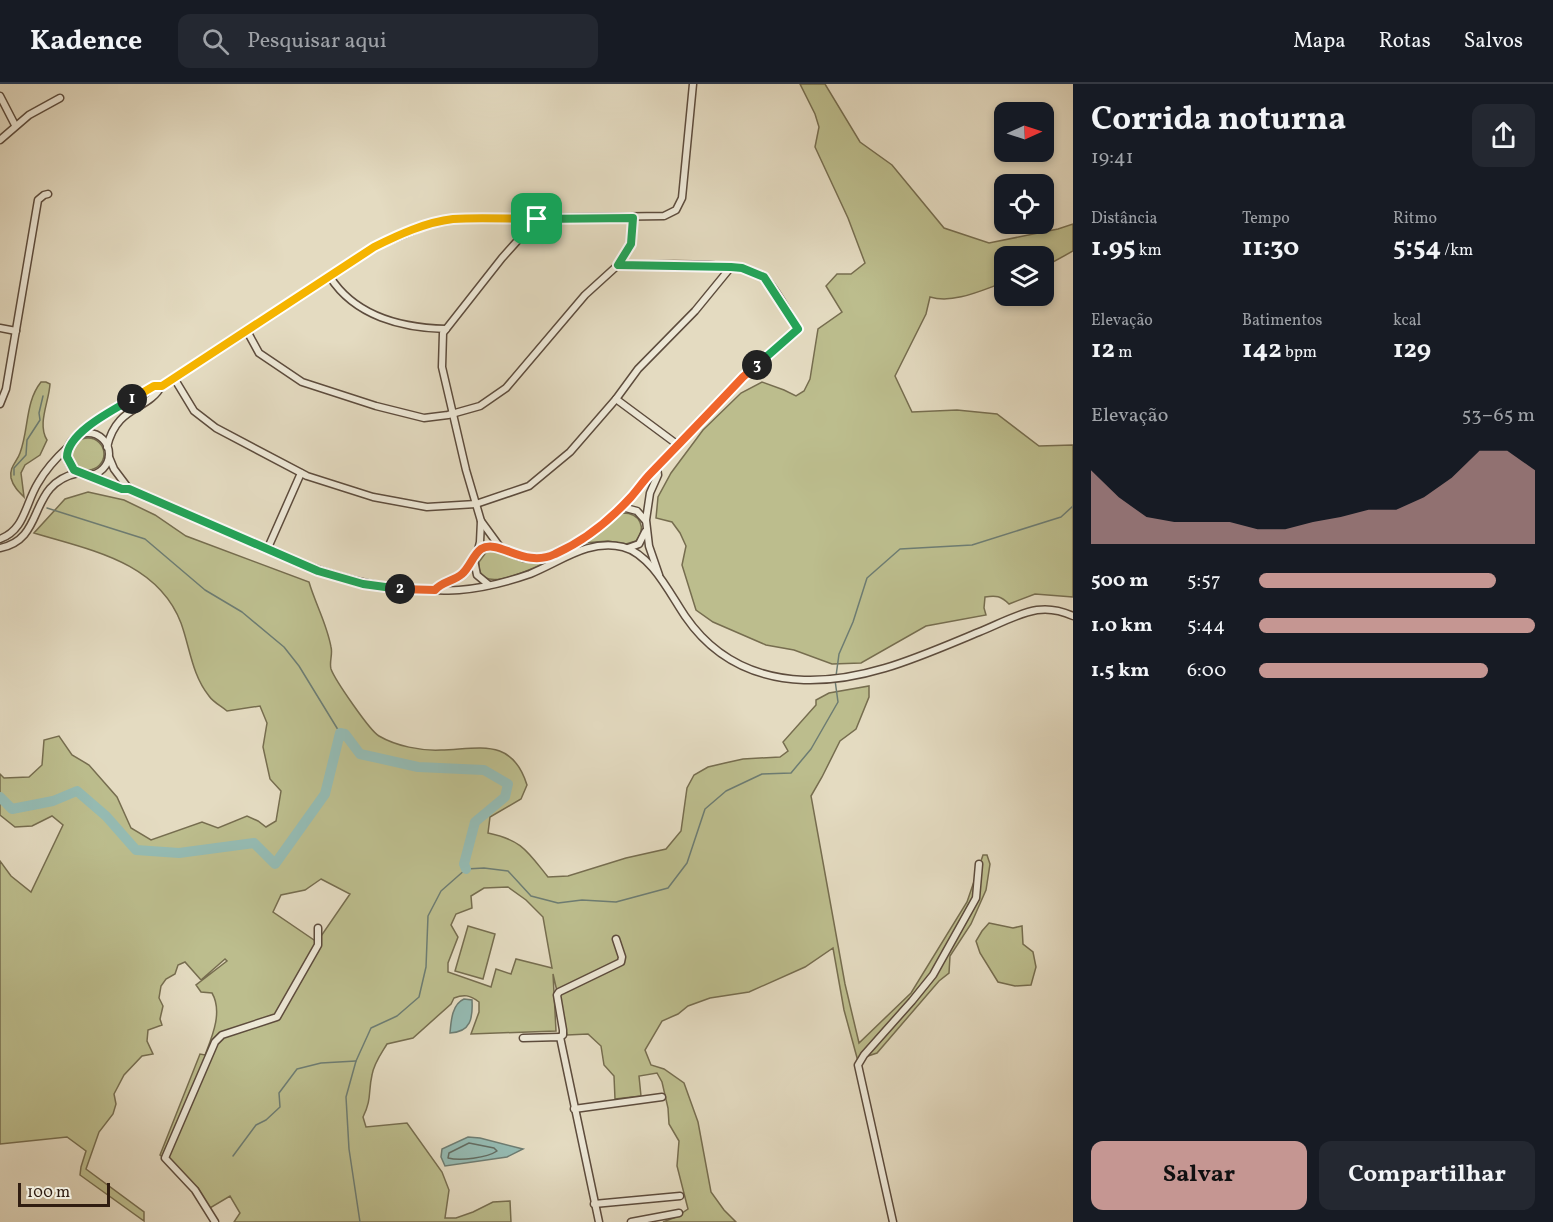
<!DOCTYPE html>
<html lang="pt">
<meta charset="utf-8">
<style>
:root{--surface:#171b24;--page:#242831;--text:#f1f3f6;--muted:#9ea1a6;--line:#363941;--accent:#c59692}
body{margin:0;font-family:Vollkorn,serif;background:var(--page);color:var(--text);height:100vh;display:flex;flex-direction:column;font-size:22px;white-space:nowrap}
*{box-sizing:border-box;margin:0}
p{font-size:20px;color:var(--muted)}
.icon{flex:none;width:33px;height:33px;fill:none;stroke:currentColor;stroke-width:2;stroke-linecap:round;stroke-linejoin:round}
.map{position:relative;flex:1;overflow:hidden}
.side{display:flex;flex-direction:column;background:var(--surface);width:480px}
.side>*{flex:none}
.needle{width:39px;rotate:87deg}
.fabs{position:absolute;left:994px;top:18px;display:grid;gap:12px}
.fabs a{display:grid;place-items:center;width:60px;height:60px;border-radius:12px;background:var(--surface);box-shadow:0 3px 9px #0003;font-size:30px}
.scale{position:absolute;left:18px;bottom:15px;width:92px;box-sizing:border-box;padding-left:6px;border:3px solid #301d11;border-top:0;font-size:16px;line-height:21px;white-space:nowrap;color:#301d11;-webkit-text-stroke:4px #ede8d7;paint-order:stroke}
.pin{position:absolute;display:grid;place-items:center;width:51px;height:51px;color:#fff;margin:-26px;border-radius:12px;box-shadow:0 3px 9px #0006}
.km{position:absolute;width:30px;height:30px;margin:-15px;border-radius:50%;background:#222;color:#fff;font-size:16px;line-height:30px;text-align:center}
.round{display:grid;place-items:center;flex:none;width:63px;height:63px;border-radius:12px;background:var(--page)}
.head{display:flex;align-items:center;justify-content:space-between;height:102px;padding:0 18px}
h1{font-size:33px;font-weight:700;line-height:45px}
.metrics{display:grid;grid-template-columns:repeat(3,1fr);gap:9px;height:102px;padding:6px 18px}
.metrics div{display:grid;align-content:center}
.metrics b{font-size:26px;font-weight:700}
.metrics small{font-size:16px;font-weight:400}
.metrics p{font-size:16px}
.chart{height:168px;padding:12px 18px}
.chart p{display:flex;justify-content:space-between}
.chart svg{width:100%;height:108px;margin-top:6px;fill:var(--accent);opacity:.7}
.action{display:flex;gap:12px;margin-top:auto;padding:12px 18px}
.action a{flex:1;height:69px;border-radius:12px;background:var(--accent);color:#111;font-size:24px;font-weight:700;line-height:69px;text-align:center}
.action a+a{background:var(--page);color:var(--text)}
ul{padding:0 18px;list-style:none;font-size:20px}
li{display:grid;grid-template-columns:96px 72px 1fr;align-items:center;height:45px}
li i{height:15px;border-radius:8px;background:var(--accent)}
header{display:flex;align-items:center;gap:36px;box-sizing:border-box;height:84px;padding:0 30px;background:var(--surface);border-bottom:2px solid var(--line)}
header strong{font-size:28px}
nav{display:flex;gap:33px;margin-inline-start:auto;font-size:21px}
.search{width:420px;height:54px;background:var(--page);display:flex;align-items:center;gap:15px;box-sizing:border-box;padding:0 21px;border-radius:12px;color:var(--muted);font-size:22px}
main{display:flex;flex:1;min-height:0}
.map>svg:first-child{display:block}
.green{fill:#bcbd8d;stroke:#766d4f;stroke-width:1.5;fill-rule:evenodd}
.water{fill:#95bbb3;stroke:#6d7c72;stroke-width:1.5}
.lines{fill:none;stroke-linecap:round;stroke-linejoin:round}
.shore{stroke:#626c62;stroke-width:1.5}
.stream{stroke:#6d7c72;stroke-width:1.5}
.river{stroke:#95bbb3;stroke-width:10}
.minor-casing{stroke:#5d4c3d;stroke-width:9}
.minor{stroke:#ede8d7;stroke-width:6}
.split-1-casing{stroke:#fff;stroke-width:12}
.split-2-casing{stroke:#fff;stroke-width:12}
.split-3-casing{stroke:#fff;stroke-width:12}
.split-4-casing{stroke:#fff;stroke-width:12}
.split-1{stroke:#f5b400;stroke-width:8}
.split-2{stroke:#22a559;stroke-width:8}
.split-3{stroke:#f0652b;stroke-width:8}
.split-4{stroke:#22a559;stroke-width:8}
</style>
<header>
<strong>Kadence</strong>
<div class="search"><svg class="icon" aria-label="search" viewBox="0 0 24 24"><circle cx="10" cy="10" r="6"/><path d="M15 15l6 6"/></svg>Pesquisar aqui</div>
<nav><a>Mapa</a><a>Rotas</a><a>Salvos</a></nav>
</header>
<main>
<div class="map">
<svg width="1073" height="1138" viewBox="0 0 1073 1138">
<rect width="100%" height="100%" fill="#e4dbc1"/>
<filter id="stains"><feTurbulence type="fractalNoise" baseFrequency=".00333" numOctaves="4"/><feColorMatrix values="0 0 0 0 .2 0 0 0 0 .09 0 0 0 0 .02 0 0 0 .5 -.17"/></filter>
<radialGradient id="worn" r=".72"><stop offset=".6" stop-color="#630" stop-opacity="0"/><stop offset="1" stop-color="#630" stop-opacity=".3"/></radialGradient>
<g class="green">
<path d="M800,0h25l35,58 32,23 52,63 45,15 69,-14 15,-5v27l-29,16v-11h-39v26c-23,8 -51,22 -75,15l-4,17 -31,62 17,36 45,-2 40,4 42,32 34,-1v152l-38,-3 -26,10c-8,-8 -13,-9 -24,-7l-1,11 2,7 -60,11 -65,37 -29,1 -38,-14 -28,-5 -53,-23 -17,-12 -14,-45 4,-19 -6,-13 -8,-11 -16,-4 2,-21 13,-24 32,-43 38,-37 21,-11 22,8 12,6 8,-5 6,-12 8,-50 24,-17 -16,-26 11,-12h14l14,-11 -17,-45 -33,-71 4,-20 -4,-13z"/>
<path d="M41,298h5l4,2c-1,18 -13,40 -3,56l-7,15 -15,10 -4,8 3,24c-6,-6 -11,-11 -13,-19 -2,-11 6,-16 9,-25 9,-24 5,-51 21,-71z"/>
<circle cx="88" cy="370" r="16"/>
<path d="M88,408l36,8 31,15 31,21 123,46c6,21 18,42 22,65 2,7 -2,15 0,22 4,11 39,62 48,67 17,10 42,15 62,14 38,-1 71,-13 86,35l-6,14 -31,18 -2,16c34,7 39,18 60,44l20,-1 58,-18 40,-9 15,-18 6,-43 7,-13 14,-8 17,-4 18,-4 37,-2 8,-6 -5,-9 33,-37v-5l13,-7 40,-7v11l-13,32 -16,12 -18,36 -11,19 34,188 14,59 52,-50 56,-91 16,-47h4l3,9 -4,26 -15,34 -21,32 -1,17 -10,8 -62,72 -12,4 -6,8 -15,-55 -11,-62 -28,19 -56,25 -39,6 -22,8 -10,8 -16,7 -17,29 6,15 13,4 20,14 14,39 13,70 13,18 12,12h-73l13,-5 12,-8 -11,-43 2,-25 -10,-17 -1,-16 -6,-26 -5,-9 -18,3 2,20 -26,3 -1,-23 -10,-11 -3,-19 -13,-12 -21,1 -14,-61 3,57 -85,3 8,-22v-10c-9,-7 -15,-8 -25,-4l-3,6 -38,34 -26,6c-6,10 -13,19 -15,31 -4,17 0,24 -9,42l3,10 41,-4 35,49 7,18 -4,28h11l17,-6 20,-10 17,-1 1,21h-277l6,-9 -10,-17 -20,12 -12,-20 -38,-33 40,-101 5,1c7,-18 18,-43 7,-62l-11,-1 -5,-7 31,-24 -2,-2 -24,21 -16,-18 -7,3 -3,9 -9,5 -5,7 -2,12 4,8 -3,13 2,6 -14,5 -1,11 6,13 -11,2 -18,19 -10,19 2,10 -3,10 -14,18 -13,37 58,43v9l-64,-46 1,-8 5,-16 -19,-14 -67,7v-283l11,15 20,16 32,-67 -11,-9 -20,10 -17,1 -15,-12v-41l4,4 25,-1 13,-12 2,-25 15,-4 13,19 17,10 28,32 14,31 20,12 51,-18 16,6 29,-12 11,5 8,6 10,-6 5,-30 -11,-12 -7,-32 4,-24 -7,-17 -33,5c-6,-5 -14,-9 -18,-15 -17,-21 -19,-48 -28,-73 -24,-62 -92,-73 -147,-90l31,-34zM321,795l29,15 -33,48 -44,-30 8,-17 24,-5zM508,803l18,13 17,17 9,51 -36,-9 -5,15 -15,-5 -5,18 -43,-15v-9l10,-26 -7,-12 5,-11 16,-6 -1,-12 13,-8z"/>
<path d="M623,429c17,0 24,15 13,28l-10,3 -18,-3 -25,2z"/>
<path d="M496,466l27,12 22,1c-16,7 -69,34 -66,-1l8,-11z"/>
<polygon points="989,839 1013,844 1022,842 1023,860 1033,868 1036,883 1031,901 1015,902 998,898 980,869 976,857 982,847"/>
<polygon points="468,842 495,850 483,895 455,887"/>
</g>
<g class="water">
<path d="M464,915l8,1c1,18 -1,32 -22,33 1,-12 2,-29 14,-34z"/>
<polygon points="468,1053 480,1054 523,1065 507,1073 445,1082 441,1073 442,1065"/>
</g>
<g class="lines">
<path class="shore" d="M469,1059l25,5 3,3c-10,7 -37,10 -49,7l1,-5z"/>
<g class="stream">
<polyline points="14,391 14,384 26,371 27,356 40,336 39,329 43,312"/>
<polyline points="47,424 145,455 205,506 242,528 284,563 299,582 340,649"/>
<polyline points="836,592 839,570 853,538 867,494 900,465 972,461 1061,433 1073,422"/>
<polyline points="233,1072 256,1041 266,1036 280,1023 279,1009 297,985 321,979 356,977"/>
<polyline points="360,1138 349,1065 346,1013 356,977 371,944 397,932 419,913 426,883 428,832 441,807 466,785 484,784 508,787 531,812 558,819 582,816 616,818 668,804 687,779 705,725 726,707 762,690 791,689 811,665 838,618 835,596"/>
</g>
<polyline class="river" points="0,713 12,725 53,717 77,707 106,732 136,766 179,769 254,759 275,780 325,710 340,649 345,650 360,670 418,683 484,686 508,700 505,713 475,738 464,780 466,785"/>
<defs>
<g id="minor">
<polyline points="0,12 15,41"/>
<polyline points="0,56 29,31 60,14"/>
<path d="M330,193c25,39 72,51 116,52"/>
<polyline points="0,244 16,247"/>
<polyline points="247,247 259,269 302,298 376,322 424,334 448,331 480,322 506,304 585,211 618,181 631,160 633,134"/>
<polyline points="174,294 194,327 216,344 307,392 373,413 427,423 476,420 529,402 570,368 616,315 638,285 695,227 731,183 742,184"/>
<polyline points="616,315 678,361"/>
<polyline points="0,320 6,305 38,116 44,111 48,110"/>
<circle cx="88" cy="370" r="21"/>
<polyline points="78,352 100,334 154,302 162,301 374,163 431,139 453,135 664,132 676,126 682,114 693,0"/>
<path d="M107,363c10,-43 41,-35 55,-62"/>
<polyline points="109,373 114,385 129,405"/>
<polyline points="657,384 658,391 650,409 646,436 649,462 659,491"/>
<path d="M88,391l34,14h7c36,16 73,32 110,48 63,28 118,52 189,53 11,0 21,1 31,0 25,-2 48,-8 71,-16 32,-13 58,-35 93,-27 28,7 47,47 62,69 28,41 69,62 119,64 62,2 119,-25 175,-48 18,-7 39,-19 58,-22 13,-2 25,1 36,6"/>
<polyline points="622,423 637,427 645,436"/>
<path d="M481,437l19,26 18,9 14,3 15,-2 26,-12 25,-18 24,-20 29,-34 92,-96 55,-48c-8,-14 -22,-40 -33,-51 -21,-19 -117,-13 -147,-13"/>
<path d="M0,455c25,-9 25,-35 38,-56 8,-14 18,-25 30,-36"/>
<path d="M0,464c47,-9 26,-64 78,-75"/>
<polyline points="628,464 639,460 645,448"/>
<polyline points="267,466 301,389"/>
<polyline points="477,470 480,458 481,437 466,386 442,283 443,249 502,174 537,135"/>
<polyline points="474,476 477,491 489,501"/>
<path d="M435,506c5,-7 17,-8 24,-14 10,-7 13,-20 22,-26 6,-4 12,-4 19,-3"/>
<polyline points="560,953 563,951 563,946 557,911 559,908 621,878 622,873 616,855"/>
<polyline points="523,954 560,953 599,1138"/>
<polyline points="574,1025 662,1013"/>
<polyline points="594,1120 680,1112"/>
<polyline points="215,1138 195,1106 165,1074 215,958 222,951 277,933 318,861 318,844"/>
<polyline points="631,1138 679,1129"/>
<polyline points="893,1138 858,981 864,971 912,917 933,891 976,814 979,780"/>
</g>
</defs>
<use href="#minor" class="minor-casing"/>
<use href="#minor" class="minor"/>
</g>
<g class="lines">
<defs>
<path id="split-1" d="M132,315l22,-13h8l212,-139c24,-12 52,-25 79,-28 28,-2 56,0 84,0"/>
<path id="split-2" d="M132,315c-19,11 -65,34 -65,58l7,13 48,19h7l189,82 45,13 37,5"/>
<path id="split-3" d="M400,505l35,1c6,-8 19,-9 27,-16 8,-7 11,-19 19,-25 18,-11 43,20 74,5 29,-13 55,-34 76,-57 7,-8 13,-17 20,-24 31,-32 62,-64 92,-96l14,-12"/>
<polyline id="split-4" points="537,135 633,134 631,160 618,181 731,183 742,184 764,193 798,245 757,281"/>
</defs>
<use href="#split-1" class="split-1-casing"/>
<use href="#split-2" class="split-2-casing"/>
<use href="#split-3" class="split-3-casing"/>
<use href="#split-4" class="split-4-casing"/>
<use href="#split-1" class="split-1"/>
<use href="#split-2" class="split-2"/>
<use href="#split-3" class="split-3"/>
<use href="#split-4" class="split-4"/>
</g>
<rect width="100%" height="100%" filter="url(#stains)"/>
<rect width="100%" height="100%" fill="url(#worn)"/>
</svg>
<div class="fabs">
<a><svg class="needle" viewBox="-14 -14 28 28"><path d="M0-13l5 13h-10z" fill="#e53935"/><path d="M0 13l5-13h-10z" fill="#9ea1a6"/></svg></a>
<a><svg class="icon" aria-label="locate" viewBox="0 0 24 24"><circle cx="12" cy="12" r="6"/><path d="M12 2v4M12 18v4M2 12h4M18 12h4"/></svg></a>
<a><svg class="icon" aria-label="layers" viewBox="0 0 24 24"><path d="M12 4l9 5-9 5-9-5zM3 14l9 5 9-5"/></svg></a>
</div>
<div class="scale">100 m</div>
<div class="pin" style="left:537px;top:135px;background:#1e9e55"><svg class="icon" aria-label="arrive" viewBox="0 0 24 24"><path d="M6 21V4h12l-3 4 3 4H6"/></svg></div>
<b class="km" style="left:132px;top:315px">1</b>
<b class="km" style="left:400px;top:505px">2</b>
<b class="km" style="left:757px;top:281px">3</b>
</div>
<section class="side">
<div class="head"><div><h1>Corrida noturna</h1><p>19:41</p></div><a class="round"><svg class="icon" aria-label="share" viewBox="0 0 24 24"><path d="M12 15V3M7 8l5-5 5 5M5 13v7h14v-7"/></svg></a></div>
<div class="metrics">
<div><p>Distância</p><b>1.95<small> km</small></b></div>
<div><p>Tempo</p><b>11:30</b></div>
<div><p>Ritmo</p><b>5:54<small> /km</small></b></div>
</div>
<div class="metrics">
<div><p>Elevação</p><b>12<small> m</small></b></div>
<div><p>Batimentos</p><b>142<small> bpm</small></b></div>
<div><p>kcal</p><b>129</b></div>
</div>
<div class="chart"><p><span>Elevação</span>53–65 m</p>
<svg viewBox="0 0 160 44" preserveAspectRatio="none"><path d="M0 44V14L10 25L20 33L30 35L40 35L50 35L60 38L70 38L80 35L90 33L100 30L110 30L120 25L130 17L140 6L150 6L160 14V44z"/></svg>
</div>
<ul>
<li><b>500 m</b>5:57<i style="width:86%"></i></li>
<li><b>1.0 km</b>5:44<i style="width:100%"></i></li>
<li><b>1.5 km</b>6:00<i style="width:83%"></i></li>
</ul>
<div class="action"><a>Salvar</a><a>Compartilhar</a></div>
</section>
</main>
